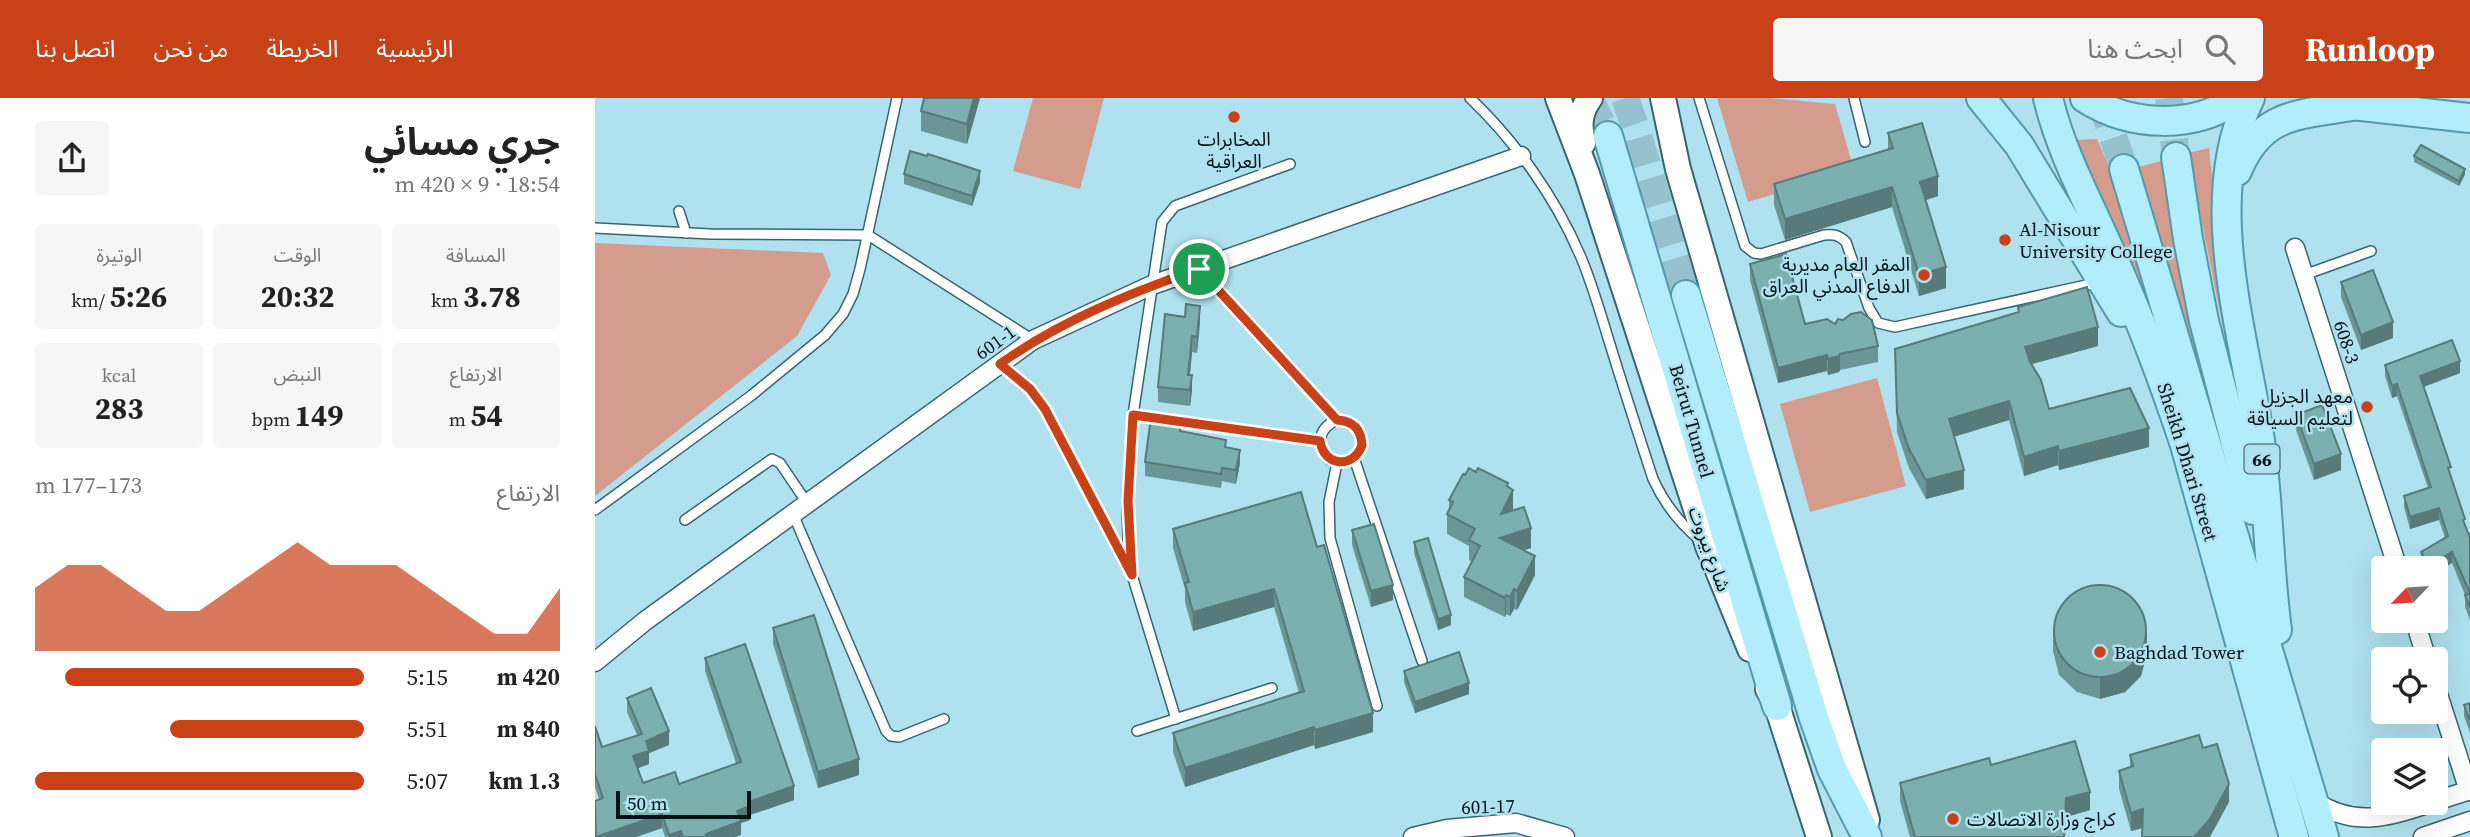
<!DOCTYPE html>
<html lang="ar">
<meta charset="utf-8">
<style>
:root{--surface:#fff;--page:#f6f6f6;--text:#222;--muted:#767676;--accent:#c94117}
body{margin:0;font-family:"Source Serif 4","Noto Sans Arabic",serif;background:var(--page);color:var(--text);direction:rtl;height:100vh;display:flex;flex-direction:column;font-size:26px;white-space:nowrap}
*{box-sizing:border-box;margin:0}
p{font-size:23px;color:var(--muted)}
.icon{flex:none;width:38px;height:38px;fill:none;stroke:currentColor;stroke-width:2;stroke-linecap:round;stroke-linejoin:round}
.map{position:relative;flex:1;overflow:hidden;direction:ltr}
.side{display:flex;flex-direction:column;background:var(--surface);width:595px}
.side>*{flex:none}
.needle{width:46px;rotate:245deg}
.fabs{position:absolute;left:1776px;top:458px;display:grid;gap:14px}
.fabs a{display:grid;place-items:center;width:77px;height:77px;border-radius:7px;background:var(--surface);box-shadow:0 7px 28px #0002;font-size:35px}
.scale{position:absolute;left:21px;bottom:18px;width:135px;box-sizing:border-box;padding-left:7px;border:4px solid #021318;border-top:0;font-size:19px;line-height:24px;white-space:nowrap;color:#021318;-webkit-text-stroke:5px #b0e1ee;paint-order:stroke}
.pin{position:absolute;display:grid;place-items:center;width:60px;height:60px;color:#fff;margin:-30px;border:4px solid #fff;border-radius:50%;box-shadow:0 2px 7px #0007}
.round{display:grid;place-items:center;flex:none;width:74px;height:74px;border-radius:7px;background:var(--page)}
.headline{display:flex;align-items:center;justify-content:space-between;height:119px;padding:0 35px}
h1{font-size:38px;font-weight:700;line-height:52px}
.stats{display:grid;grid-template-columns:repeat(3,1fr);gap:10px;height:119px;padding:7px 35px}
.stats div{display:grid;align-content:center;border-radius:7px;background:var(--page);text-align:center}
.stats b{font-size:30px;font-weight:700}
.stats small{font-size:19px;font-weight:400}
.stats p{font-size:19px}
.chart{height:196px;padding:14px 35px}
.chart p{display:flex;justify-content:space-between}
.chart svg{width:100%;height:126px;margin-top:7px;fill:var(--accent);opacity:.7}
ul{padding:0 35px;list-style:none;font-size:23px}
li{display:grid;grid-template-columns:112px 84px 1fr;align-items:center;height:52px}
li i{height:18px;border-radius:9px;background:var(--accent)}
header{display:flex;align-items:center;gap:42px;box-sizing:border-box;height:98px;padding:0 35px;background:var(--accent);color:#fff}
header strong{font-size:33px}
nav{display:flex;gap:38px;margin-inline-start:auto;font-size:24px}
.search{width:490px;height:63px;background:var(--page);display:flex;align-items:center;gap:18px;box-sizing:border-box;padding:0 24px;border-radius:7px;color:var(--muted);font-size:26px}
main{display:flex;flex:1;min-height:0}
.map>svg:first-child{display:block}
.green{fill:#d49c8c}
.lines{fill:none;stroke-linecap:round;stroke-linejoin:round}
.primary-tunnel{stroke:#96c2ce;stroke-width:28;stroke-dasharray:28 14;stroke-linecap:butt}
.lane-casing{stroke:#376570;stroke-width:12}
.street-casing{stroke:#376570;stroke-width:21}
.secondary-casing{stroke:#376570;stroke-width:28}
.primary-casing{stroke:#5399ab;stroke-width:32}
.lane{stroke:#fff;stroke-width:9}
.street{stroke:#fff;stroke-width:18}
.secondary{stroke:#fff;stroke-width:24}
.primary{stroke:#b2edfc;stroke-width:28}
.wall{fill:#6b9696}
.shaded-wall{fill:#577a7a}
.building{fill:#7cafaf;stroke:#577a7a;stroke-width:2}
.route-casing{stroke:#fff;stroke-width:14}
.route{stroke:#c94117;stroke-width:9}
.poi-dot{fill:#c94117;stroke:#b0e1ee;stroke-width:2.5}
.labels{text-anchor:middle;dominant-baseline:central;stroke-width:5;stroke-linejoin:round;paint-order:stroke}
.shield{fill:#b0e1ee;stroke:#365158;stroke-width:2}
.shield-label{font-size:18px;font-weight:bold;fill:#021318}
.poi-label{font-size:19px;fill:#021318;stroke:#b0e1ee;text-anchor:start}
.street-label{font-size:19px;fill:#021318;stroke:#b0e1ee}
</style>
<header>
<strong>Runloop</strong>
<div class="search"><svg class="icon" aria-label="search" viewBox="0 0 24 24"><circle cx="10" cy="10" r="6"/><path d="M15 15l6 6"/></svg>ابحث هنا</div>
<nav><a>الرئيسية</a><a>الخريطة</a><a>من نحن</a><a>اتصل بنا</a></nav>
</header>
<main>
<div class="map">
<svg width="1875" height="739" viewBox="0 0 1875 739">
<rect width="100%" height="100%" fill="#b0e1ee"/>
<g class="green">
<polygon points="438,0 509,0 485,91 418,73"/>
<polygon points="1122,0 1175,0 1240,6 1259,72 1153,104"/>
<polygon points="1502,41 1515,71 1596,343 1479,42"/>
<polygon points="1614,50 1637,275 1593,55"/>
<polygon points="1566,63 1607,281 1544,69"/>
<polygon points="0,145 228,155 236,177 202,238 0,398"/>
<polygon points="1282,280 1311,388 1215,414 1185,306"/>
</g>
<g class="lines">
<g class="primary-tunnel">
<polyline points="994,0 1013,38"/>
<polyline points="1030,0 1041,31 1091,197"/>
<polyline points="1505,0 1529,71"/>
<polyline points="1574,0 1581,59"/>
</g>
<defs>
<g id="lane">
<path d="M875,0c46,44 85,99 110,157 12,28 20,57 29,86 14,46 29,92 44,138 11,24 26,44 47,61"/>
<path d="M1104,0l46,148 9,7 7,1 63,-19c10,-1 15,0 22,7l23,66 9,15 17,4 205,-45"/>
<polyline points="1259,0 1270,44"/>
<polyline points="84,113 91,135"/>
<polyline points="0,130 115,136 273,137 438,242"/>
<path d="M604,171l138,151c28,2 34,30 9,42l-16,-2c-15,-14 -12,-32 7,-40"/>
<polyline points="1709,177 1776,153"/>
<polyline points="405,266 435,291 450,311 534,473"/>
<polyline points="538,317 725,343"/>
<polyline points="759,360 827,563"/>
<polyline points="742,365 734,404 735,440 782,608"/>
<polyline points="0,412 157,297 230,237 248,216 258,196 265,171 302,0"/>
<polyline points="198,416 291,633 296,638 304,639 349,621"/>
<polyline points="90,422 177,361 185,365 212,405"/>
<polyline points="581,621 537,477 533,440 532,403 538,317 567,124 580,108 695,66"/>
<polyline points="542,633 677,590"/>
</g>
<g id="street">
<polyline points="1700,150 1803,471"/>
<polyline points="1820,523 1832,562"/>
<polyline points="0,564 50,523 438,242 557,187 926,58"/>
<polyline points="1841,590 1874,693"/>
<path d="M1719,703c41,27 74,16 116,2"/>
<polyline points="1841,703 1875,692"/>
<polyline points="818,739 852,731 921,725 970,739"/>
<polyline points="1828,739 1875,723"/>
</g>
<g id="secondary">
<polyline points="963,0 992,76 1113,448 1155,551"/>
<polyline points="1068,0 1083,71 1272,722"/>
<path d="M988,45c-4,-17 -4,-30 7,-45"/>
<polyline points="1173,591 1182,608 1224,739"/>
</g>
<g id="primary">
<polyline points="1386,0 1424,47 1526,214"/>
<path d="M1453,0c13,55 42,107 64,158 28,62 52,126 73,189l109,392"/>
<path d="M1490,0c45,29 109,32 153,0"/>
<path d="M1655,0c-50,99 -7,232 9,336 10,65 9,131 18,196"/>
<polyline points="1739,5 1875,20"/>
<polyline points="1013,38 1182,608"/>
<polyline points="1581,59 1593,141 1609,223 1658,412"/>
<polyline points="1529,71 1729,739"/>
<path d="M1642,73c24,-58 60,-56 115,-65"/>
<polyline points="1091,197 1219,620 1237,671 1272,739"/>
</g>
</defs>
<use href="#lane" class="lane-casing"/>
<use href="#street" class="street-casing"/>
<use href="#secondary" class="secondary-casing"/>
<use href="#primary" class="primary-casing"/>
<use href="#lane" class="lane"/>
<use href="#street" class="street"/>
<use href="#secondary" class="secondary"/>
<use href="#primary" class="primary"/>
</g>
<g class="wall">
<polygon points="329,0 385,0 372,46 326,33 326,13"/>
<polygon points="1293,35 1343,98 1330,102 1351,190 1324,198 1297,109 1190,142 1179,107 1179,86 1293,52"/>
<polygon points="1819,58 1870,76 1864,88 1819,64"/>
<polygon points="309,76 385,84 377,108 309,86"/>
<polygon points="1155,166 1210,226 1240,226 1283,248 1283,264 1245,272 1244,274 1233,277 1232,273 1183,285 1155,182"/>
<polygon points="1746,184 1798,240 1766,252 1746,199"/>
<polygon points="1423,209 1503,248 1437,266 1454,311 1554,349 1464,372 1463,367 1429,378 1414,322 1359,339 1369,391 1331,401 1314,370 1302,334 1300,251 1423,214"/>
<polygon points="605,224 602,255 597,254 595,277 597,293 595,308 563,304 563,289"/>
<polygon points="1790,267 1865,275 1829,289 1870,426 1875,440 1875,522 1870,509 1870,497 1857,465 1841,471 1829,471 1826,466 1826,454 1850,440 1844,422 1815,431 1809,409 1809,398 1833,390 1802,298 1797,300 1790,278"/>
<polygon points="1701,317 1746,372 1719,382 1701,332"/>
<polygon points="586,333 631,349 645,365 641,386 627,383 626,390 550,378 550,364"/>
<polygon points="913,389 917,412 936,450 929,452 940,477 922,512 919,511 915,518 911,516 910,519 869,499 869,479 877,464 874,462 874,448 852,436 852,416 854,411 854,402"/>
<polygon points="706,394 778,634 720,651 719,647 590,689 578,654 578,635 704,595 679,509 598,533 590,504 590,491 578,450 578,431"/>
<polygon points="757,432 798,502 776,509 757,447"/>
<polygon points="819,444 856,527 843,532 819,455"/>
<polygon points="178,530 264,677 223,690 178,546"/>
<polygon points="1458,533 1552,555 1546,578 1530,594 1505,601 1482,594 1464,577 1458,553"/>
<polygon points="110,560 199,702 155,717 155,722 146,725 146,737 140,739 70,739 67,730 41,739 0,739 0,703 4,701 0,689 0,628 7,649 42,637 32,614 32,600 74,647 54,655 54,666 43,670 48,685 84,686 141,665 110,573"/>
<polygon points="809,573 874,596 820,615 809,584"/>
<polygon points="1875,605 1875,635 1869,618 1869,607"/>
<polygon points="1535,657 1634,704 1536,733 1524,691 1524,673 1535,669"/>
<polygon points="1396,667 1495,712 1471,719 1470,739 1315,739 1305,703 1305,685"/>
</g>
<g class="shaded-wall">
<polygon points="379,0 385,0 372,46 372,26"/>
<polygon points="1870,71 1870,76 1864,88 1864,83"/>
<polygon points="385,73 385,84 377,108 377,98"/>
<polygon points="1343,78 1343,98 1325,104 1325,84"/>
<polygon points="1297,89 1297,109 1190,142 1190,121"/>
<polygon points="1351,169 1351,190 1324,198 1324,177"/>
<polygon points="605,208 605,224 602,255 602,239"/>
<polygon points="1798,224 1798,240 1766,252 1766,237"/>
<polygon points="1503,229 1503,248 1430,268 1430,249"/>
<polygon points="597,238 597,254 593,293 593,277"/>
<polygon points="1245,256 1245,272 1244,274 1233,277 1233,261"/>
<polygon points="1232,257 1232,273 1183,285 1183,270"/>
<polygon points="1865,263 1865,275 1825,290 1825,278"/>
<polygon points="597,277 597,293 595,308 595,292"/>
<polygon points="1802,286 1802,298 1797,300 1797,288"/>
<polygon points="1414,303 1414,322 1354,340 1354,321"/>
<polygon points="1554,330 1554,349 1464,372 1464,353"/>
<polygon points="1463,348 1463,367 1429,378 1429,359"/>
<polygon points="645,352 645,365 641,386 641,372"/>
<polygon points="1746,356 1746,372 1719,382 1719,366"/>
<polygon points="1369,372 1369,391 1331,401 1331,382"/>
<polygon points="913,385 913,400 918,392 918,411 906,435 906,416"/>
<polygon points="1844,410 1844,422 1815,431 1815,419"/>
<polygon points="936,430 936,450 905,460 905,440"/>
<polygon points="1857,454 1857,465 1841,475 1841,471 1834,471 1834,467"/>
<polygon points="940,458 940,477 922,512 922,493"/>
<polygon points="798,487 798,502 776,509 776,493"/>
<polygon points="679,491 679,509 598,533 598,514"/>
<polygon points="919,491 919,511 915,518 915,499"/>
<polygon points="911,497 911,516 910,519 910,500"/>
<polygon points="856,517 856,527 843,532 843,521"/>
<polygon points="1552,534 1552,555 1546,578 1530,594 1505,601 1505,581"/>
<polygon points="874,585 874,596 820,615 820,604"/>
<polygon points="778,615 778,634 720,651 720,632"/>
<polygon points="719,629 719,647 590,689 590,670"/>
<polygon points="74,633 74,647 54,655 54,666 38,672 38,658 51,643"/>
<polygon points="264,661 264,677 223,690 223,674"/>
<polygon points="1634,686 1634,704 1615,739 1599,739"/>
<polygon points="199,688 199,702 155,717 155,722 146,725 146,737 140,739 108,739 154,704"/>
<polygon points="1495,694 1495,712 1471,719 1469,739 1471,700"/>
<polygon points="1548,711 1548,730 1536,733 1536,715"/>
<polygon points="67,716 67,730 41,739 2,739"/>
<polygon points="86,733 86,739 74,739 74,737"/>
</g>
<g class="building">
<polygon points="329,0 379,0 372,26 326,13"/>
<polygon points="1327,25 1343,78 1325,84 1351,169 1324,177 1297,89 1190,121 1179,86 1298,50 1293,35"/>
<polygon points="1826,47 1870,71 1864,83 1819,58"/>
<polygon points="315,53 332,58 333,56 385,73 377,98 309,76"/>
<polygon points="1191,156 1210,226 1232,221 1240,226 1243,221 1248,222 1256,216 1266,214 1277,222 1283,248 1245,256 1244,258 1233,261 1232,257 1183,270 1155,166"/>
<polygon points="1778,172 1798,224 1766,237 1746,184"/>
<polygon points="1492,189 1503,229 1430,249 1435,264 1446,282 1454,311 1535,290 1554,330 1464,353 1463,348 1429,359 1414,303 1354,321 1369,372 1331,382 1314,351 1302,315 1300,251 1424,214 1423,209"/>
<polygon points="591,206 605,208 602,239 597,238 593,277 597,277 595,292 563,289 570,216 590,219"/>
<polygon points="1857,242 1865,263 1825,278 1856,369 1853,370 1870,421 1868,422 1875,440 1875,510 1870,497 1875,495 1857,454 1834,467 1826,454 1853,438 1844,410 1815,419 1809,398 1836,389 1802,286 1797,288 1790,267"/>
<polygon points="1727,307 1746,356 1719,366 1701,317"/>
<polygon points="556,319 586,322 585,333 631,342 630,349 645,352 641,372 627,370 626,376 550,364"/>
<polygon points="874,370 881,374 883,370 913,385 912,388 918,392 906,416 929,409 936,430 905,440 940,458 922,493 919,491 915,499 911,497 910,500 869,479 885,448 874,442 880,431 852,416 858,404 854,402 868,376 870,377"/>
<polygon points="706,394 722,449 729,447 778,615 720,632 719,629 590,670 578,635 709,593 679,491 598,514 590,485 594,484 578,431"/>
<polygon points="779,426 798,487 776,493 757,432"/>
<polygon points="833,440 856,517 843,521 819,444"/>
<circle cx="1505" cy="533" r="46"/>
<polygon points="219,517 264,661 223,674 178,530"/>
<polygon points="150,546 199,688 154,704 155,708 142,713 146,723 111,736 112,738 108,739 88,739 86,733 74,737 67,716 1,739 0,703 8,700 0,676 0,628 7,649 47,636 32,600 56,590 74,633 51,643 54,653 38,658 48,685 80,674 84,686 146,664 110,560"/>
<polygon points="864,554 874,585 820,604 809,573"/>
<polygon points="1875,605 1875,624 1869,607"/>
<polygon points="1604,637 1608,650 1622,646 1634,686 1615,721 1599,739 1547,739 1548,711 1536,715 1524,673 1538,668 1535,657"/>
<polygon points="1480,643 1495,694 1471,700 1469,739 1320,739 1305,685 1394,660 1396,667"/>
</g>
<g class="lines">
<defs>
<path id="route" d="M604,171l138,151c16,1 24,9 25,25 -8,24 -38,22 -42,-4l-187,-26 -5,86 4,74 -87,-166 -15,-20 -30,-25c60,-43 130,-71 199,-95z"/>
</defs>
<use href="#route" class="route-casing"/>
<use href="#route" class="route"/>
</g>
<g class="poi-dot">
<circle cx="639" cy="19" r="7"/>
<circle cx="1410" cy="142" r="7"/>
<circle cx="1329" cy="177" r="7"/>
<circle cx="1772" cy="309" r="7"/>
<circle cx="1505" cy="554" r="7"/>
<circle cx="1358" cy="721" r="7"/>
</g>
<g class="labels">
<rect class="shield" x="1649.5" y="346.5" width="35" height="29" rx="5"/>
<g class="shield-label">
<text x="1667" y="361">66</text>
</g>
<g class="poi-label">
<text x="639" y="41" text-anchor="middle">المخابرات<tspan x="639" dy="22">العراقية</tspan></text>
<text x="1424" y="131">Al-Nisour<tspan x="1424" dy="22">University College</tspan></text>
<text x="1315" y="166" text-anchor="end">المقر العام مديرية<tspan x="1315" dy="22">الدفاع المدني العراق</tspan></text>
<text x="1758" y="298" text-anchor="end">معهد الجزيل<tspan x="1758" dy="22">لتعليم السياقة</tspan></text>
<text x="1519" y="554">Baghdad Tower</text>
<text x="1372" y="721">كراج وزارة الاتصالات</text>
</g>
<g class="street-label">
<text transform="translate(400 244) rotate(-36)">601-1</text>
<text transform="translate(1752 244) rotate(72)">608-3</text>
<text transform="translate(1097 323) rotate(74)">Beirut Tunnel</text>
<text transform="translate(1593 364) rotate(73)">Sheikh Dhari Street</text>
<text transform="translate(1115 451) rotate(70)">شارع بيروت</text>
<text transform="translate(893 708) rotate(-2)">601-17</text>
</g>
</g>
</svg>
<div class="fabs">
<a><svg class="needle" viewBox="-14 -14 28 28"><path d="M0-13l5 13h-10z" fill="#e53935"/><path d="M0 13l5-13h-10z" fill="#767676"/></svg></a>
<a><svg class="icon" aria-label="locate" viewBox="0 0 24 24"><circle cx="12" cy="12" r="6"/><path d="M12 2v4M12 18v4M2 12h4M18 12h4"/></svg></a>
<a><svg class="icon" aria-label="layers" viewBox="0 0 24 24"><path d="M12 4l9 5-9 5-9-5zM3 14l9 5 9-5"/></svg></a>
</div>
<div class="scale">50 m</div>
<div class="pin" style="left:604px;top:171px;background:#1e9e55"><svg class="icon" aria-label="arrive" viewBox="0 0 24 24"><path d="M6 21V4h12l-3 4 3 4H6"/></svg></div>
</div>
<section class="side">
<div class="headline"><div><h1>جري مسائي</h1><p>18:54 · 9 × 420 m</p></div><a class="round"><svg class="icon" aria-label="share" viewBox="0 0 24 24"><path d="M12 15V3M7 8l5-5 5 5M5 13v7h14v-7"/></svg></a></div>
<div class="stats">
<div><p>المسافة</p><b>3.78<small> km</small></b></div>
<div><p>الوقت</p><b>20:32</b></div>
<div><p>الوتيرة</p><b>5:26<small> /km</small></b></div>
</div>
<div class="stats">
<div><p>الارتفاع</p><b>54<small> m</small></b></div>
<div><p>النبض</p><b>149<small> bpm</small></b></div>
<div><p>kcal</p><b>283</b></div>
</div>
<div class="chart"><p><span>الارتفاع</span>173–177 m</p>
<svg viewBox="0 0 160 44" preserveAspectRatio="none"><path d="M0 44V22L10 14L20 14L30 22L40 30L50 30L60 22L70 14L80 6L90 14L100 14L110 14L120 22L130 30L140 38L150 38L160 22V44z"/></svg>
</div>
<ul>
<li><b>420 m</b>5:15<i style="width:91%"></i></li>
<li><b>840 m</b>5:51<i style="width:59%"></i></li>
<li><b>1.3 km</b>5:07<i style="width:100%"></i></li>
</ul>
</section>
</main>
